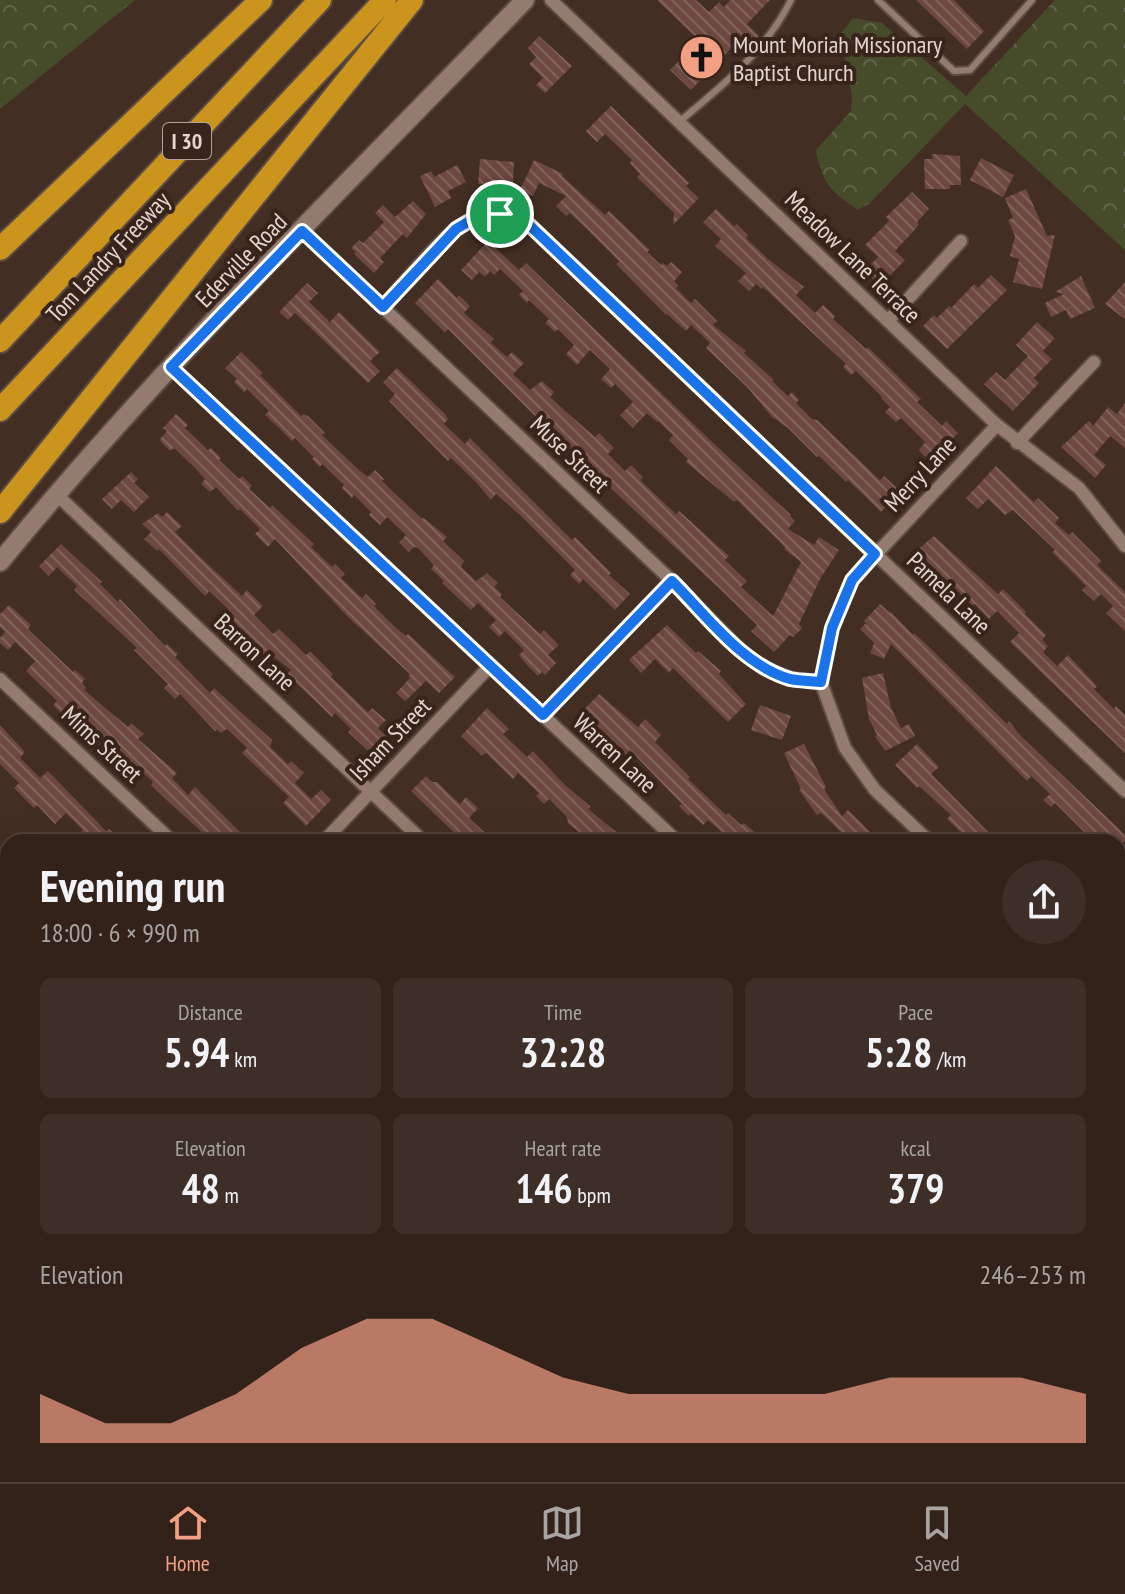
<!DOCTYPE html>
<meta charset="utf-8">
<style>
:root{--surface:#32221a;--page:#3d2f27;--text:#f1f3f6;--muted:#a8a4a2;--line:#4d3f39;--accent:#f39f84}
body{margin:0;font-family:"PT Sans Narrow",sans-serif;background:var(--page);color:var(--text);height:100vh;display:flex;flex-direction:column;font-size:30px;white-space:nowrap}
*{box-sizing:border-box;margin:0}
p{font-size:26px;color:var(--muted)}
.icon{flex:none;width:44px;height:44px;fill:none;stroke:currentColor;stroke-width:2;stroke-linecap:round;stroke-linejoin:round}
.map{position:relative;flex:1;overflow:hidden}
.side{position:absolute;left:0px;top:834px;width:1126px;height:648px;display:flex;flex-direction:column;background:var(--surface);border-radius:24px 24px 0 0;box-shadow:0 8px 32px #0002,0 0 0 2px var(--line)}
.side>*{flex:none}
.pin{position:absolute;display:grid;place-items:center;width:68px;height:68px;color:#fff;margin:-34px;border:4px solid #fff;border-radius:50%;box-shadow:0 2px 8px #0007}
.round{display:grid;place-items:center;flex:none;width:84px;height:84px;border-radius:42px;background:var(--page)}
.overview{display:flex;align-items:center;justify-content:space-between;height:136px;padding:0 40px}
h1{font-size:44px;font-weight:800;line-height:60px}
.figures{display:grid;grid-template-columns:repeat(3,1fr);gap:12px;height:136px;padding:8px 40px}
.figures div{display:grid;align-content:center;border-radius:12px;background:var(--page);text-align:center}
.figures b{font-size:40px;font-weight:800}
.figures small{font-size:22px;font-weight:400}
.figures p{font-size:22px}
.chart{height:224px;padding:16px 40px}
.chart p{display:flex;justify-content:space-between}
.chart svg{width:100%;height:144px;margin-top:8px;fill:var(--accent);opacity:.7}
.dock{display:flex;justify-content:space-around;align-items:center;height:112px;border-top:2px solid var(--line);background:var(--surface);font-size:22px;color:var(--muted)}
.dock a{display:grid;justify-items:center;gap:4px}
.dock .on{color:var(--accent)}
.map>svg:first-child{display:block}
.forest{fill:url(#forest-crowns)}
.building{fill:url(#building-back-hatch)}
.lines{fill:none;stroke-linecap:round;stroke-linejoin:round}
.lane-casing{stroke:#5d4c43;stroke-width:10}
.street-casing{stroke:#5d4c43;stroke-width:16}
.secondary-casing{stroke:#5d4c43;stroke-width:22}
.highway-casing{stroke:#5d4c43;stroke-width:26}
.lane{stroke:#937c6f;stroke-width:6}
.street{stroke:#937c6f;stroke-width:12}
.secondary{stroke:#937c6f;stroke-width:18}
.highway{stroke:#cb951d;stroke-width:22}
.route-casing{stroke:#fff;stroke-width:16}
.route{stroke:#1a73e8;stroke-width:10}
.labels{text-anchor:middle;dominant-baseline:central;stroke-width:8;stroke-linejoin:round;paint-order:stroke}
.shield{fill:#38241a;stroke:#b0a199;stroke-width:2}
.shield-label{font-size:22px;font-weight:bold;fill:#e3d6cf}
.poi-label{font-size:24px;fill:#e3d6cf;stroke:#38241a;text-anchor:start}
.street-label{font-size:24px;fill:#e3d6cf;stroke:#38241a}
</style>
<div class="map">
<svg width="1125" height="1482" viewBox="0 0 1125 1482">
<defs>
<pattern id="forest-crowns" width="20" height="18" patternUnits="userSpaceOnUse" patternTransform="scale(2)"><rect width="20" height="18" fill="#464b2a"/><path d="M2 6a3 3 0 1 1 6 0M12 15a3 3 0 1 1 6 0" fill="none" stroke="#616448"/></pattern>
<pattern id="building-back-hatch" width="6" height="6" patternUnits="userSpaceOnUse" patternTransform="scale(2)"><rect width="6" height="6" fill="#6c4840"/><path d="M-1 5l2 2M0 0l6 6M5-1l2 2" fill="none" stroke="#81625b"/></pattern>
</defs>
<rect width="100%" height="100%" fill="#432e23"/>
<g class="forest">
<polygon points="0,0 135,0 0,109"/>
<path d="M1055,0h70v250l-160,-146 -95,99 -12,7c-27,-18 -36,-27 -42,-60l35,-39 1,-14 -11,-64 12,-15 29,5 84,73z"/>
</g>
<g class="building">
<polygon points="657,0 696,0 709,12 719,2 724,7 730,0 770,0 747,24 759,36 751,45 742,37 691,90 670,70 699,40"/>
<polygon points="916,0 954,0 984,31 967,49"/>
<polygon points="539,36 572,66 545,93 536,85 543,78 529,64 536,57 528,48"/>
<polygon points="611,106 689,183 686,186 699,198 673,225 674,213 637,177 640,174 630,163 632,160 605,134 597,142 586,131"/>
<polygon points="932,154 960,156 961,185 950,185 950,189 925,189 924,159 933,159"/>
<polygon points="981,158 1014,175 1003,197 970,180"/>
<polygon points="480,159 514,162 513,183 495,181 495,185 478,184"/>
<polygon points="534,160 563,174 562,176 605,215 609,211 650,250 647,252 661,265 663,263 667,266 671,262 682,272 674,281 679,286 676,288 691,303 695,299 717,321 713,325 746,351 744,353 774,380 772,381 788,396 792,392 799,400 796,403 812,419 817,420 880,480 884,476 900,491 881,512 848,480 846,482 819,456 817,457 788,428 771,416 748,388 706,348 710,343 691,325 686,331 667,314 666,315 616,264 619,261 589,231 570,213 566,216 556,206 566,196 539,183 533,196 520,190"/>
<polygon points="457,165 466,182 448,191 451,198 435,207 420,176 431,171 434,177"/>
<polygon points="1026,189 1047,236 1055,235 1042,289 1013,282 1019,259 1010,256 1015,236 1008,220 1013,218 1005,198"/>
<polygon points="912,192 929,209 917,222 919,225 895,251 905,260 880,286 864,271 878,257 865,245 889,221 886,217"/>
<polygon points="413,201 426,214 407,238 403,234 380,258 384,262 374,273 354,254 356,252 351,248 359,240 363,243 384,222 375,213 383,205 395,217"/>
<polygon points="716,209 734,226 737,224 748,235 746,238 768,259 804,287 796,295 815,313 823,305 835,316 833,319 866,349 868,347 921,399 917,402 942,426 946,421 958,433 946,445 949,448 933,464 919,450 925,442 901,418 896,422 885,412 890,407 881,398 882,397 856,371 851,375 843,367 846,364 763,287 761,289 756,284 749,291 738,281 746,273 715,246 721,239 703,222"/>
<polygon points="488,241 519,270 526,263 712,442 791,515 790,516 795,521 788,529 814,545 819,537 839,550 820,579 799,624 802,628 793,637 790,635 774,652 751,631 757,625 718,587 567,448 448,329 445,333 415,303 438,279 457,298 459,295 470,306 464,313 494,339 491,343 507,357 512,352 524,363 513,374 530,390 542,381 554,392 550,397 565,411 595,437 599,433 614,448 608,454 625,471 631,465 643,477 640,480 676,514 679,511 729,556 725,560 747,581 741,587 773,616 801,562 784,549 785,547 737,500 734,502 686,462 688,459 669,440 673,435 658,421 657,422 647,413 633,428 620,415 633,402 615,384 611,388 601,379 610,369 590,350 577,365 566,354 574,345 558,329 555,332 545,323 549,319 529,300 527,303 519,295 523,291 500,269 494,275 490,271 485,277 479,272 472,280 461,270"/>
<polygon points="991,275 1007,290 947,349 923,326 934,315 937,318 949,306 951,308 974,284 978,288"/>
<polygon points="1081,276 1095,308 1070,319 1066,310 1051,317 1045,303 1064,294 1055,292"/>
<polygon points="1125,282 1125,319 1105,304"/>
<polygon points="307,283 318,293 309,302 330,322 339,312 380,352 370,361 380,371 368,383 295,313 288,320 279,312"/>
<polygon points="1037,322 1055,338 1043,351 1052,359 1034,378 1039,383 1013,411 984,384 996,372 1005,380 1028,356 1016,345"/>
<polygon points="241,352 263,373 260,375 301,416 303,414 308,416 325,433 322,435 359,470 368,477 375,470 384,479 382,481 422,519 424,518 447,537 443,541 464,561 461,567 476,581 487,573 498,583 494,587 502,594 500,597 540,634 544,630 559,645 548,655 556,663 545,675 542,672 538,676 526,664 519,655 524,650 505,631 499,637 489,627 496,620 478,603 471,610 442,583 444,581 431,569 434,565 418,548 414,547 409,552 399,542 406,535 387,517 380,525 369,515 371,512 354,495 352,498 342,488 344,485 322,464 320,467 312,459 314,457 295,438 292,441 282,431 265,415 269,411 247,389 244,392 234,382 237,379 225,368"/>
<polygon points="397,368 445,414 448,419 444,424 465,444 470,438 572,540 575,537 611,573 609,575 630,594 615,610 583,579 579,584 570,575 575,570 520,515 496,494 491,500 476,482 451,458 448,461 389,401 395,394 383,382"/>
<polygon points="1125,403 1125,448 1110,436 1094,455 1106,465 1095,478 1061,447 1089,421 1093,426 1108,407 1117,414"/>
<polygon points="176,414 188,425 185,428 208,450 211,448 221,458 219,460 239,479 242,476 252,486 249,489 270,508 272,505 314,544 311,547 332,567 335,564 345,574 341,578 362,598 366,594 376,604 374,606 394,626 406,636 408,634 455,677 439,693 426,681 405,701 396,693 410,678 408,676 410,674 346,615 275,539 268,547 255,534 260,529 240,509 238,511 216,487 210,492 201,484 205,479 193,466 174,448 170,451 162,443 160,439 167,431 163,428"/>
<polygon points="996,466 1034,502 1038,498 1059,518 1055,523 1069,535 1072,532 1101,561 1097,565 1125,592 1125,631 1106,613 1113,606 1101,594 1094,601 1082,590 1086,586 1052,552 1055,550 1013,510 1005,515 988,499 978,509 966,498"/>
<polygon points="131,472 138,479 134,483 149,497 134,512 121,500 112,509 102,499"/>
<polygon points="167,512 182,526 175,532 197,554 242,596 247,590 263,606 254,615 273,634 279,629 306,655 310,651 333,674 331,677 368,712 372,708 386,720 378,728 393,743 377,759 348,732 351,729 335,713 332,717 287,674 291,670 270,654 264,656 258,650 254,642 225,614 229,610 209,591 205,596 159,549 157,551 144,539 151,532 142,524 158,513 162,517"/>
<polygon points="934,536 998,594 1003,589 1026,612 1025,614 1046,635 1042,640 1048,646 1043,652 1057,666 1068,655 1097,686 1094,689 1114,709 1116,706 1125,715 1125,753 1010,642 1019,633 997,611 989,619 975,604 973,606 916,551"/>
<polygon points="61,544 102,582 100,584 118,602 120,599 165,646 167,644 178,654 175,657 210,693 214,688 272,740 270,747 288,764 291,761 304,773 295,783 311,799 321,790 331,800 306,826 283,803 289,797 242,753 247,748 227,729 221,733 217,730 215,731 180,694 175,699 164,688 168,684 134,650 137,648 74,590 77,586 57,567 49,576 39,566"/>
<polygon points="880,604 890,613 891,612 913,635 914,633 927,645 1007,724 1009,721 1020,735 1119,829 1125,836 1125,842 1094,842 1055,803 1051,807 1043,800 1050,794 1031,776 1027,781 891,644 884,659 870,653 874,643 860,629 866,623 864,621"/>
<polygon points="9,605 31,625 28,629 73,672 75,670 85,679 82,683 86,688 84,690 128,727 131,723 144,734 138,739 177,773 172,778 188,795 195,787 250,842 213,842 161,795 151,785 153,782 119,750 116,752 67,706 61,713 53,705 57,701 26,671 35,661 15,642 8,650 0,643 0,638 5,632 0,627 0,614"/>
<polygon points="667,625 696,653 698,651 721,671 719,674 746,704 728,722 673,668 669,673 655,659 641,673 629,660"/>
<polygon points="883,673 891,708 901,728 909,724 915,736 885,751 875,736 877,735 869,719 862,678"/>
<polygon points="599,694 638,727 645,719 661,735 655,742 690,777 688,779 726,815 728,813 741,825 744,823 766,842 726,842 721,837 724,834 708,820 703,825 691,814 689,816 679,806 682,804 630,750 626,755 580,714"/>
<polygon points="760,705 791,716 782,740 751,730"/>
<polygon points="487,708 509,729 503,734 527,757 533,751 564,784 591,807 588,809 621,836 615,842 591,842 568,823 567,817 549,799 544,804 536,796 539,793 518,773 513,779 486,753 482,756 461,736"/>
<polygon points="0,725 25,752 20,758 40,778 48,771 106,831 109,829 123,842 83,842 77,836 83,830 66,813 55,824 37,805 34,808 14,788 19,783 0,764"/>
<polygon points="804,744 826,787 824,789 842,816 848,810 871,833 862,842 851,842 821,813 817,815 799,790 801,789 784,753"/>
<polygon points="917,744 939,767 931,774 998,842 971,842 947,819 951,815 919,786 917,788 895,765"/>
<polygon points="426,776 432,782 437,782 460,804 466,797 478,808 469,818 495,842 464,842 443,822 411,791"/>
</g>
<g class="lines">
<defs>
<g id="lane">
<polyline points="878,0 954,71 970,70 1032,0"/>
<path d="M679,122c43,-36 87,-71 112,-122"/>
</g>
<g id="street">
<polyline points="551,0 997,425 1079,488 1125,546"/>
<polyline points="302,231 672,581 740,650 763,668 792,679 821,682"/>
<path d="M383,307c20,-22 64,-79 90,-88 17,-6 33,-4 50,0l602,572"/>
<polyline points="888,321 961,241"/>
<polyline points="171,367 678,842"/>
<polyline points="1017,443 1094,362"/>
<polyline points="56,494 424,842"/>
<polyline points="0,679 173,842"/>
<polyline points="543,715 672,581"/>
<polyline points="323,842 490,666"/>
<polyline points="930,842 875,790 845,748 821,682 832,628 852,580 997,425"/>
<polyline points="0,928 8,936"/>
<polyline points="1118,1023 1125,1029"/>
<polyline points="1118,1253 1125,1259"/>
<polyline points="0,1411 8,1419"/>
<polyline points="68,1474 77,1482"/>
<polyline points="580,1474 588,1482"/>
<polyline points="844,1474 852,1482"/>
<polyline points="1093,1474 1101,1482"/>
</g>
<g id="secondary">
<path d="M0,562c162,-198 347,-378 525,-562"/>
<polyline points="1118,946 1125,939"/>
<polyline points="616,1482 624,1474"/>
</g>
<g id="highway">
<polyline points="0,249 261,0"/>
<polyline points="0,341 320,0"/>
<polyline points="0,410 385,0"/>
<polyline points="0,512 412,0"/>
</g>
</defs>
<use href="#lane" class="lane-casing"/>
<use href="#street" class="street-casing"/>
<use href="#secondary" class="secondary-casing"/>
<use href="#highway" class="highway-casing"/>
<use href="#lane" class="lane"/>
<use href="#street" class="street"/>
<use href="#secondary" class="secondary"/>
<use href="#highway" class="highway"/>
</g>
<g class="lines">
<defs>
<path id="route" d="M500,214l23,5 352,335 -23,26 -20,48 -11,54c-10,-1 -21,-1 -31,-3 -48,-14 -84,-64 -118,-98l-129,134 -372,-348 131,-136 81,76 73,-78 17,-10z"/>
</defs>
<use href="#route" class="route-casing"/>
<use href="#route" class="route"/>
</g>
<defs>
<symbol id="church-disc" viewBox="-11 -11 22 22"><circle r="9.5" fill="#f39f84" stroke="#38241a"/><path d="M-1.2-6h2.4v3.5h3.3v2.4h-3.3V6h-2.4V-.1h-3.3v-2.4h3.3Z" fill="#111"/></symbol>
</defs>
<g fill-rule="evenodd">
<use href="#church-disc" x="676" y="32" width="51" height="51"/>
</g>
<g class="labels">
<rect class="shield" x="163" y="123" width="48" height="36" rx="6"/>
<g class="shield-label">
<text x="187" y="141">I 30</text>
</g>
<g class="poi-label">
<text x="733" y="44">Mount Moriah Missionary<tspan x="733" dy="28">Baptist Church</tspan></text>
</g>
<g class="street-label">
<text transform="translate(108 257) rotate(-47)">Tom Landry Freeway</text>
<text transform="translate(853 257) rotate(44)">Meadow Lane Terrace</text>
<text transform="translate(241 260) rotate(-46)">Ederville Road</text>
<text transform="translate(570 454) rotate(44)">Muse Street</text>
<text transform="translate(920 474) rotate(-47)">Merry Lane</text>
<text transform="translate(949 593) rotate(44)">Pamela Lane</text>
<text transform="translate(255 652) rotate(43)">Barron Lane</text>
<text transform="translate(390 739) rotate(-46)">Isham Street</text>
<text transform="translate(102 744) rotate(43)">Mims Street</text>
<text transform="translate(615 753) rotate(43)">Warren Lane</text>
</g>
</g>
</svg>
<div class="pin" style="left:500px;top:214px;background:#1e9e55"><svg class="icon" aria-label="arrive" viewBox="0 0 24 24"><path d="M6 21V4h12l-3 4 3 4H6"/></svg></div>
<section class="side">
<div class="overview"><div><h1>Evening run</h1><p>18:00 · 6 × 990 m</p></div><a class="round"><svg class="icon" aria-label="share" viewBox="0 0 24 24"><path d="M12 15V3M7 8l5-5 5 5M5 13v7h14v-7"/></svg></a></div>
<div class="figures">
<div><p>Distance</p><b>5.94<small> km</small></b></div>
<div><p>Time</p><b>32:28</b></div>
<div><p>Pace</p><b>5:28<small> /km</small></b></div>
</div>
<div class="figures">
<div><p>Elevation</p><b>48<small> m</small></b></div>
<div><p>Heart rate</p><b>146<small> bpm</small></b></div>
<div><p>kcal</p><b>379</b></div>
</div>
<div class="chart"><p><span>Elevation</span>246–253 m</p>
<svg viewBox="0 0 160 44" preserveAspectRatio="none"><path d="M0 44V29L10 38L20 38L30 29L40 15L50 6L60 6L70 15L80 24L90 29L100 29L110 29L120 29L130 24L140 24L150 24L160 29V44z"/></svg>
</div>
</section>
</div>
<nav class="dock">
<a class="on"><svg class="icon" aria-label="home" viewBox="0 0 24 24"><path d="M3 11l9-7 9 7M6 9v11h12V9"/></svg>Home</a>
<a><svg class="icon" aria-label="map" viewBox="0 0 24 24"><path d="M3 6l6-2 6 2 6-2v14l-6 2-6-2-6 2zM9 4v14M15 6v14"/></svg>Map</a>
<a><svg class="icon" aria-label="saved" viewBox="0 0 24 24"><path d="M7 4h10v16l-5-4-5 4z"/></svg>Saved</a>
</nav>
